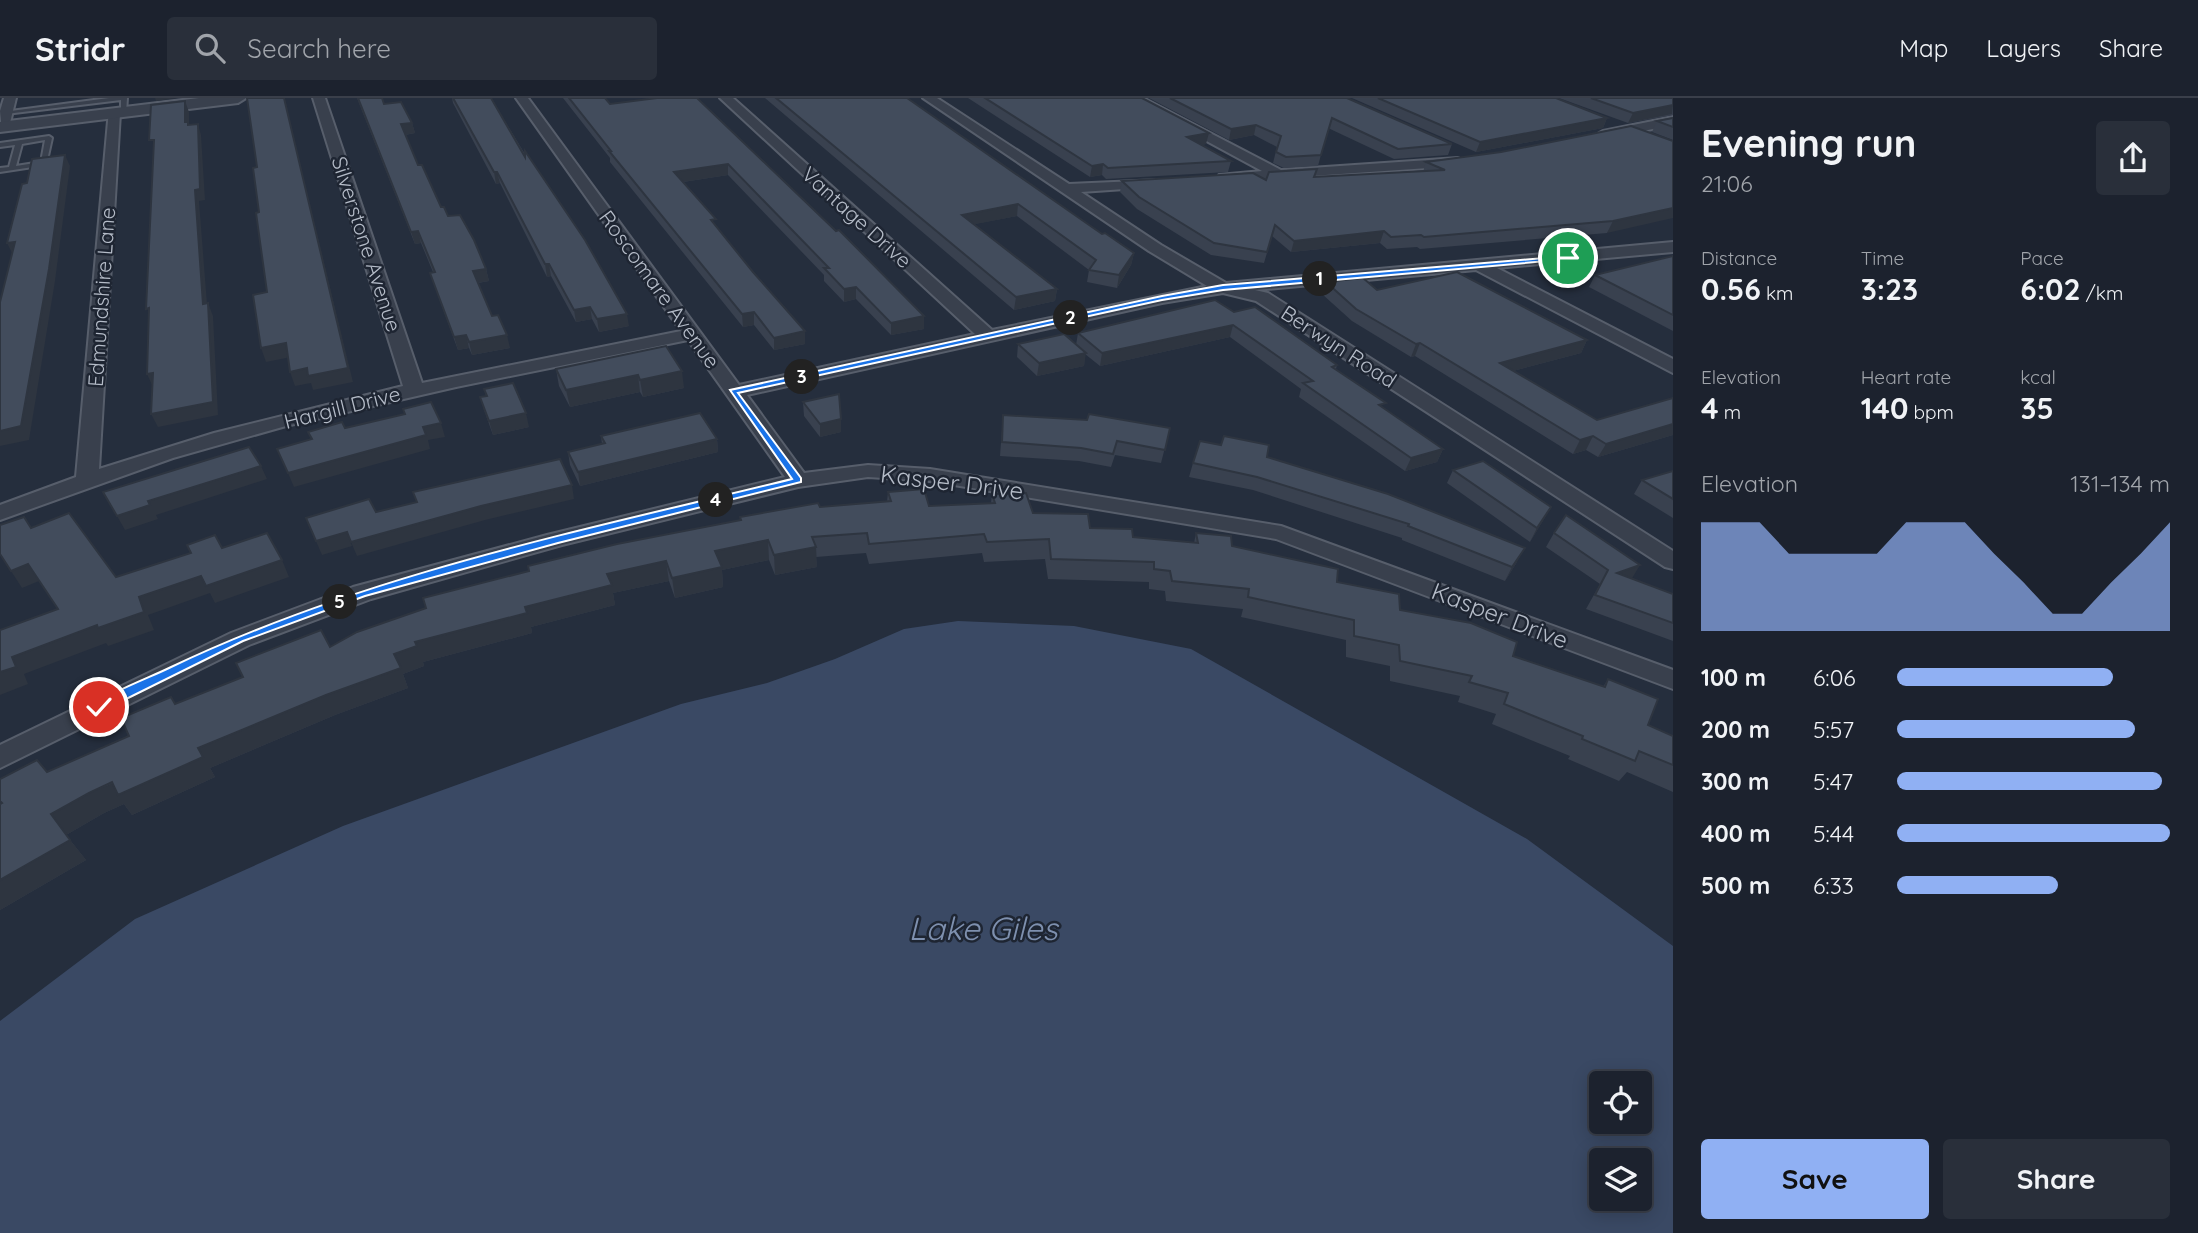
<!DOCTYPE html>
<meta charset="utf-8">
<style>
:root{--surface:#1c222e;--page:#292f3a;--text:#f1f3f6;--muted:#a0a4aa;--line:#3a3f4a;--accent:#90b0f3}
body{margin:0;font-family:Quicksand,sans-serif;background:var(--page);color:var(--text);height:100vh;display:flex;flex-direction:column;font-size:26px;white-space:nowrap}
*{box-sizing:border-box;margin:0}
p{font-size:23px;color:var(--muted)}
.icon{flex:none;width:38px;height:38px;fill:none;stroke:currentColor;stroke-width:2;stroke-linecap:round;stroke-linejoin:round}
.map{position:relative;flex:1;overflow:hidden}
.details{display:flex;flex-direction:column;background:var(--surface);width:525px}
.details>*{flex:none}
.fabs{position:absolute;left:1589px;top:973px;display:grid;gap:14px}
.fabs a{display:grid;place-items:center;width:63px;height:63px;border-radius:7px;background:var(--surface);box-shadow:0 4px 18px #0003,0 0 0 2px var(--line);font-size:35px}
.pin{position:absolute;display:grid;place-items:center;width:60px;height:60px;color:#fff;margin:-30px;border:4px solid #fff;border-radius:50%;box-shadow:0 2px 7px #0007}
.km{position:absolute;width:35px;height:35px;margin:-18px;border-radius:50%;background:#222;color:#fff;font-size:19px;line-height:35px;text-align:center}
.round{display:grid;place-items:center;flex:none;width:74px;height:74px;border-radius:7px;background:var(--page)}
.summary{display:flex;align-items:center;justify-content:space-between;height:119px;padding:0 28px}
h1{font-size:38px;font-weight:800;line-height:52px}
.figures{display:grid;grid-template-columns:repeat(3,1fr);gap:10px;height:119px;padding:7px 28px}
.figures div{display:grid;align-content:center}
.figures b{font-size:30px;font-weight:800}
.figures small{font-size:19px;font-weight:400}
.figures p{font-size:19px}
.chart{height:196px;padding:14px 28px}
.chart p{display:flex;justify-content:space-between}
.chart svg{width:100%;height:126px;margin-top:7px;fill:var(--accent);opacity:.7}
.primary-button{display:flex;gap:14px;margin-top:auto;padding:14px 28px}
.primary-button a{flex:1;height:80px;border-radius:7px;background:var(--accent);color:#111;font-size:28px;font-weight:800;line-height:80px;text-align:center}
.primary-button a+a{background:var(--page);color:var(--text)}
ul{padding:0 28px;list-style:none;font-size:23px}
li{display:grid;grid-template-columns:112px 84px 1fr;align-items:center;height:52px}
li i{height:18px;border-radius:9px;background:var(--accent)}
header{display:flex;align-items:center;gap:42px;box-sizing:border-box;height:98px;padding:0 35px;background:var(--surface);border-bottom:2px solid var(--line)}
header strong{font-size:33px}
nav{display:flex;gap:38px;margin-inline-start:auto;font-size:24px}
.search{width:490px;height:63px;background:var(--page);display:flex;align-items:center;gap:18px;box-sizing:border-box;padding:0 24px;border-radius:7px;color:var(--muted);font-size:26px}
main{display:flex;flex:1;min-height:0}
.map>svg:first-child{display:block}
.water{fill:#3a4964;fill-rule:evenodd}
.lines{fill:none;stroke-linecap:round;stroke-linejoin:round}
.service-casing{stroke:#575e6b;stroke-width:4}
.minor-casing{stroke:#575e6b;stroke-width:4}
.tertiary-casing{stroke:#575e6b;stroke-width:4}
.service{fill:#39404d;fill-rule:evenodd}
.minor{fill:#39404d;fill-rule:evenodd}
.tertiary{fill:#39404d;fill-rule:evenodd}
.wall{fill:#39414f}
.shaded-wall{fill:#2e3540}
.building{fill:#424c5c;stroke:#2e3540;stroke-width:2}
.route{fill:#1a73e8;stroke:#fff;stroke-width:2}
.labels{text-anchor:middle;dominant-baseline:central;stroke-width:5;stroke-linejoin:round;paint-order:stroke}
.far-street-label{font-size:21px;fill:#b5bcc8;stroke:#1e2532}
.street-label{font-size:24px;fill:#b5bcc8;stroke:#1e2532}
.near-water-label{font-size:32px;font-style:italic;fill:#7e90af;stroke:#1e2532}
</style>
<header>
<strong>Stridr</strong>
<div class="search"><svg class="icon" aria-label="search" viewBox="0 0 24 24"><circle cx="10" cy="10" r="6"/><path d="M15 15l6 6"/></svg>Search here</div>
<nav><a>Map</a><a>Layers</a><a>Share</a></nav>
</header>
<main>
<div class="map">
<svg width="1673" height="1135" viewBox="0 0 1673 1135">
<rect width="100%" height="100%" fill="#252e3d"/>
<path class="water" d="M958,523l116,5 117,23 336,190 146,107v287h-1673v-212l135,-102 208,-93 338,-122 86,-21 68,-24 69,-30zM1640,985v39h-39v-39zM1640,1062v39h-39v-39z"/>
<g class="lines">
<defs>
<g id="service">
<polygon points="109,0 127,0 126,15 121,14 121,2 6,16 3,14"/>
<path d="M49,38l3,2 -6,27 -46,7v-4l9,-1 6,-22 -15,2v-4zM45,42l-4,22 -25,4 6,-22z"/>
</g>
<g id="minor">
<polygon points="4,0 16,0 9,29 2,33 0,13"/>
<polygon points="313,0 325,0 422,285 681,233 516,0 528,0 739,287 975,236 720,0 733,0 992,232 1207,188 1149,153 923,0 937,0 1069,86 1159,82 1161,85 1159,88 1154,89 1081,94 1161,147 1226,185 1673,144 1673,154 1497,170 1673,261 1673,275 1476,172 1255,192 1268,195 1673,453 1673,471 1665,469 1256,203 1223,195 1162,205 747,297 804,375 868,367 930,371 1281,428 1673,572 1673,591 1276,441 930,383 868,379 798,389 562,447 371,501 249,547 0,670 0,647 231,535 353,489 547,437 785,379 688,242 456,289 286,328 173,360 0,422 0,407 76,379 109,12 114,11 120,15 99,371 214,335 403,288"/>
<polygon points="1127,0 1143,0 1281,72 1458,60 1465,64 1458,68 1224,84 1217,80 1219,77 1262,73"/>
<polygon points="1673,19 1673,27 1603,41 1596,37 1603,33"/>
</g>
<polygon id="tertiary" points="199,0 246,0 238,5 0,34 0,24"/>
</defs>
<use href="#service" class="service-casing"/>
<use href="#minor" class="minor-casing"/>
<use href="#tertiary" class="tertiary-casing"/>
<use href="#service" class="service"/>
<use href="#minor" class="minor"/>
<use href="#tertiary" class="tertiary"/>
</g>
<g class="wall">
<polygon points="357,0 382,0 384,6 412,25 415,35 405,37 418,67 441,109 486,171 489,183 478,185 492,218 510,250 472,257 469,250 458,252 434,187 430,175 433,174 421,145 415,146"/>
<polygon points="452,0 491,0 629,228 599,234 592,221 576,224 551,178 547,179 500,85 496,86 453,5"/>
<polygon points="563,0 605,0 610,6 656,0 924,231 891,237 856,201 844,204 824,183 824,177 728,77 683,84 805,246 774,252 754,227 743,229 610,64 610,60"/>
<polygon points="765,0 907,0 1102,136 1134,155 1131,167 1117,190 1087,184 1089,172 1017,118 974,126 1057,191 1055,203 1014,212"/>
<polygon points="968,0 1142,0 1206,46 1201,47 1231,63 1228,74 1106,81 1102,77 1090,79"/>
<polygon points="1149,0 1347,0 1452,46 1448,57 1394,61 1328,30 1318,68 1284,70 1273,65 1277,49 1254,37 1229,42"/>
<polygon points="1352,0 1556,0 1607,20 1603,30 1476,54"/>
<polygon points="1559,0 1673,0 1673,17 1628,25"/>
<polygon points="1673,20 1673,42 1652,34 1657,23"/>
<polygon points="1673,43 1607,135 1420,151 1417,149 1387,151 1380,145 1291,154 1272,138 1264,165 1211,157 1137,111 1120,94 1122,83 1266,82 1423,74 1426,64"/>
<polygon points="1673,158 1673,233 1589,189 1595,177"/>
<polygon points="1326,184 1377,192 1587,242 1581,255 1513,273 1597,322 1673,300 1673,337 1598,359 1586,352 1573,356 1415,258 1411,259 1352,223 1322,196"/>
<polygon points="1234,214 1337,267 1336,271 1384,311 1443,351 1437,364 1405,373 1299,299 1301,291 1230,239 1100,268 1085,256 1084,268 1037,278 1017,259 1018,246 1076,247 1078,235"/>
<polygon points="666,248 684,290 643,299 640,294 570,309 559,288 556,271"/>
<polygon points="484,291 529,329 493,337 484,312 480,299 486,298"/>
<polygon points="803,304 841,334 820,339 804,318"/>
<polygon points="1003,317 1170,330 1161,365 1115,357 1111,369 1079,363 1000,358"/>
<polygon points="601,338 717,341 718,354 580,388 570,367 568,354 602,346"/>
<polygon points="1267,359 1517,464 1505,483 1402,442 1402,440 1253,392 1189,379 1193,365"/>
<polygon points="1453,372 1551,409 1530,444 1447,385"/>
<polygon points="1673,373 1673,420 1634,396 1642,382"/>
<polygon points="888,394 929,408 991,405 992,396 1033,415 1090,430 1133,439 1194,445 1196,435 1337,484 1400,512 1513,558 1603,589 1608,581 1648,627 1673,638 1673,694 1627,674 1619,683 1568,661 1570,658 1492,626 1496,616 1458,604 1460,598 1390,583 1390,568 1346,559 1346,542 1241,519 1243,511 1166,503 1165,493 1149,491 1149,484 1048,481 1045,461 984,464 982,455 869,466 866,455 816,459 817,469 775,477 769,462 722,472 723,489 675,500 669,483 613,495 615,507 531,529 532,535 423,564 424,568 403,576 408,590 335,617 210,670 215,679 132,717 124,706 104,715 66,737 86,762 0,812 0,706 47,674 129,638 175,606 330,549 740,422 740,419 820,409 887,404"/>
<polygon points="1554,435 1632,481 1673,496 1673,543 1586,511 1600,486 1546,449"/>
</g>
<g class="shaded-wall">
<polygon points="155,0 177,0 156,3"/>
<polygon points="284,0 353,284 313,292 311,285 295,288 290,274"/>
<polygon points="185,3 189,14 189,26 192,35 185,24"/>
<polygon points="1673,7 1672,16 1628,25 1633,15"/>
<polygon points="1607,20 1603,30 1476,54 1480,44"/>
<polygon points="412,25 415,35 403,37 401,26"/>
<polygon points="198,26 201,37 205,102 199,103 208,219 203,206 195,92"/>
<polygon points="1256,27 1254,37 1229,42 1231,31"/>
<polygon points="1209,35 1206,46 1185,50 1187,39"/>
<polygon points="65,57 70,68 55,183 29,342 0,348 0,333"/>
<polygon points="728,66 728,77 676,85 674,74"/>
<polygon points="1103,66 1102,77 1090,79 1092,68"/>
<polygon points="494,74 497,74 500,85 496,86"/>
<polygon points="1018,106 1017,118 961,129 962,117"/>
<polygon points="1673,110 1673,120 1607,135 1613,123"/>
<polygon points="418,133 421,145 415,146 411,134"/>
<polygon points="1384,133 1380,145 1291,154 1294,143"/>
<polygon points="15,144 13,157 7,145"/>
<polygon points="1134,155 1131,167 1117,190 1119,177"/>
<polygon points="545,166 549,166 551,178 547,179"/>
<polygon points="486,171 489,183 476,185 473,173"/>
<polygon points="856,189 856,201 844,204 844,191"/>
<polygon points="1057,191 1055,203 1014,212 1016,199"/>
<polygon points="208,205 213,218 218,317 158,329 151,316"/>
<polygon points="590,209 592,221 576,224 574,212"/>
<polygon points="754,214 754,227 743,229 742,216"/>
<polygon points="627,216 629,228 599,234 597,221"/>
<polygon points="924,218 924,231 891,237 891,225"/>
<polygon points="1233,227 1230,239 1100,268 1102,255"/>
<polygon points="805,233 805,246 774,252 774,240"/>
<polygon points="466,237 469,250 458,252 454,239"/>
<polygon points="507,237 510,250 472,257 469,244"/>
<polygon points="1587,242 1581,255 1494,278 1500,265"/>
<polygon points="286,245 291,259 266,264 261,250"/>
<polygon points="1420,245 1415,258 1411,259 1416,246"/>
<polygon points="1086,255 1084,268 1037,278 1039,265"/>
<polygon points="682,273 684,290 643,299 640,282"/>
<polygon points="153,275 153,289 147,276"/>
<polygon points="638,277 640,294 570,309 566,292"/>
<polygon points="526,315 529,329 493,337 489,323"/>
<polygon points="841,321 841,334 820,339 820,326"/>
<polygon points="441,325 445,339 428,342 430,351 294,389 288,375 423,329"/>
<polygon points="1673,326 1673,337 1598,359 1606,346"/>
<polygon points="1593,338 1586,352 1573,356 1580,342"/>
<polygon points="717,341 718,354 580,388 578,374"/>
<polygon points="1443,351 1437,364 1405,373 1411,360"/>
<polygon points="261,368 267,381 156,417 158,421 125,432 117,418 148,403"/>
<polygon points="572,387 574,401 485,422 357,458 351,444 481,408"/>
<polygon points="1551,409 1543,423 1530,444 1537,430"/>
<polygon points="347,434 352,448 322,457 316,443"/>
<polygon points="768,442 769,462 722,472 723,489 675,500 672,480 715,453"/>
<polygon points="816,449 817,469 775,477 774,457"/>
<polygon points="1525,450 1517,464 1505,483 1512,469"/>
<polygon points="282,462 289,479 215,505 210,495 148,517 154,532 108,548 106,545 24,576 28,586 0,597 0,574 12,559 139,499 201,478"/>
<polygon points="666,463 669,483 613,495 615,507 531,529 532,535 423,564 424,568 403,576 408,590 335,617 210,670 215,679 132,717 124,706 104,715 66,737 86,762 0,812 0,782 51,716 89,695 198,650 394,556 415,544 525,509 607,476"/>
<polygon points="28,466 39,483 22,490 11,473"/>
<polygon points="1640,467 1631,482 1617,475"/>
</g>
<g class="building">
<polygon points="247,0 284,0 348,270 308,278 307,270 290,274 286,245 261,250 253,197 267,194 256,115 259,114 253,70 257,69"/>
<polygon points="358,0 382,0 384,6 401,4 412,25 401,26 418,67 422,67 441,109 444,109 448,118 460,117 474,142 486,171 473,173 492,218 498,217 507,237 469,244 466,237 454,239 430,175 435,174 418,133 411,134"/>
<polygon points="453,0 491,0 525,59 525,53 585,142 627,216 597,221 590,209 574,212 549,166 545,166 497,74 494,74"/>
<polygon points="569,0 605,0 610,6 657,0 697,0 836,133 839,132 924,218 891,225 856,189 844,191 824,170 829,170 728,66 674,74 716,121 711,122 753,174 805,233 774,240 754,214 742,216 609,53 611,53"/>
<polygon points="776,0 907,0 1102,136 1105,135 1134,155 1119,177 1089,172 1096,162 1018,106 962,117 1057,191 1016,199"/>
<polygon points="985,0 1142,0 1209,35 1187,39 1231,63 1108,70 1103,66 1092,68"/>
<polygon points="1170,0 1347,0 1452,46 1398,51 1332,20 1321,57 1286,59 1276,54 1281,38 1256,27 1231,31"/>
<polygon points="1378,0 1556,0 1607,20 1480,44"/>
<polygon points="1591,0 1673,0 1673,7 1633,15"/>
<polygon points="185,3 185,24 188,24 188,27 198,26 200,91 195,92 203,206 208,205 213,304 151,316 153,275 147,276 149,210 146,211 154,42 149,42 151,7"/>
<polygon points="1673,20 1673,29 1657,23"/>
<polygon points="1631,28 1673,43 1673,110 1613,123 1424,139 1421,137 1391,139 1384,133 1294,143 1275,127 1267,154 1214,145 1139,99 1122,83 1253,75 1266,82 1269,74 1317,71 1314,79 1445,72 1426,64 1501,54"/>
<polygon points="65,57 49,171 21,328 0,333 0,204 15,144 7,145 22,86 27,85 32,61"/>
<polygon points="1673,158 1673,217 1595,177"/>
<polygon points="1457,174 1587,242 1500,265 1597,322 1673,300 1673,326 1606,346 1593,338 1580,342 1420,245 1416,246 1356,211 1326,184 1363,180 1377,192"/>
<polygon points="1215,202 1234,214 1255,209 1337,267 1332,269 1386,305 1379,307 1443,351 1411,360 1303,285 1313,283 1233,227 1102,255 1078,235"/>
<polygon points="1064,236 1086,255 1039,265 1018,246"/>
<polygon points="666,248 682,273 640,282 638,277 566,292 556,271"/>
<polygon points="513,285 526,315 489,323 480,299 487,298 484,291"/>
<polygon points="839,296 841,321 820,326 803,304"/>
<polygon points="431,304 441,325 423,329 426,337 288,375 277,351 312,341 308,334 342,324 345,330 405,316 403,311"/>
<polygon points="700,315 717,341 578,374 568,354 605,345 601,338"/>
<polygon points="1089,316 1170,330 1165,352 1117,343 1113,356 1081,350 1002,344 1003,317 1087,322"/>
<polygon points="1224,338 1269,347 1267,359 1388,396 1525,450 1512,469 1408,428 1409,426 1257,379 1193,365 1200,343 1221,347"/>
<polygon points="249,349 261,368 148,403 150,407 117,418 103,394"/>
<polygon points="560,361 572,387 481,408 351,444 347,434 316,443 306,420 369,401 376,414 417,404 413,394"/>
<polygon points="1483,363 1551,409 1537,430 1453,372"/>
<polygon points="1673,373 1673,401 1642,382"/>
<polygon points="924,391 929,408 995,405 992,396 1026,395 1033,415 1088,416 1090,430 1132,431 1133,439 1198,445 1196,435 1231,438 1232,448 1338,471 1337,484 1399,496 1400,512 1471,525 1517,544 1513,558 1605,589 1608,581 1658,601 1648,627 1673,638 1673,667 1639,653 1635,663 1582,641 1583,638 1504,606 1508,595 1469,584 1472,578 1400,563 1399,547 1354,538 1354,522 1248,499 1249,491 1172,483 1170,473 1154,471 1154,464 1051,461 1049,441 987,444 984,436 869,446 867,435 812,439 816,449 774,457 768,442 715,453 722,469 672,480 666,463 607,476 612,487 525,509 527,515 415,544 417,548 394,556 401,570 326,597 198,650 203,659 118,697 112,684 89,695 51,716 70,742 0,782 0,706 2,705 0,703 0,681 37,662 47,674 129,638 121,620 171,599 175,606 243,579 236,565 321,532 330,549 357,534 426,510 423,500 529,473 528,468 617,446 741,422 740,419 818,405 820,409 891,403 888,394"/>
<polygon points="69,415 116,479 191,455 187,447 215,437 222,450 267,435 282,462 206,488 201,478 139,499 144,514 98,530 97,527 12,559 16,569 0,574 0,532 58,511 28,466 11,473 0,456 0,427 24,419 31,430"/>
<polygon points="1566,417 1640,467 1617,475 1673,496 1673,525 1595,497 1608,472 1554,435"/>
</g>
<path class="route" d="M1568,158l2,3 -347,31 -61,10 -424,93 63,85v4l-243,61 -193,53 -122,45 -139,69 -5,1 -6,-4c12,-13 58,-30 76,-39 196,-94 412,-137 623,-189l-62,-89 432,-94 61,-11z"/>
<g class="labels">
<g class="far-street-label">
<text transform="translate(857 119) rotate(42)">Vantage Drive</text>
<text transform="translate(367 146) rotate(72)">Silverstone Avenue</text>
<text transform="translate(660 191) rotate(54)">Roscomare Avenue</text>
<text transform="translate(101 199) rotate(-86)">Edmundshire Lane</text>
<text transform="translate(1339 248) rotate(33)">Berwyn Road</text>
<text transform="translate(342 309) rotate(-14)">Hargill Drive</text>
</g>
<g class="street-label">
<text transform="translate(952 384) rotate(7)">Kasper Drive</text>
<text transform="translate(1500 517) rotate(21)">Kasper Drive</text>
</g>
<g class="near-water-label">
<text x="983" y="830">Lake Giles</text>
</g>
</g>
</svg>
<div class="fabs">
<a><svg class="icon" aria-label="locate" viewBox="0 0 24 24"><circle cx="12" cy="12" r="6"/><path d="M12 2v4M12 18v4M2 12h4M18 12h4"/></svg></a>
<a><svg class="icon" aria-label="layers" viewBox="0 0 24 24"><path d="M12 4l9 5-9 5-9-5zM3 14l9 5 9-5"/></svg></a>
</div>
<div class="pin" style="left:1568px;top:160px;background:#1e9e55"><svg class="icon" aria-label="arrive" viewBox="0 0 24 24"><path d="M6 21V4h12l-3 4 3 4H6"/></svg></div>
<div class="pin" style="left:99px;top:609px;background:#d93025"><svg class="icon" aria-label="check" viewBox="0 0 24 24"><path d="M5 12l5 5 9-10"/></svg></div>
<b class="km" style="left:1320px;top:181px">1</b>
<b class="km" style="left:1071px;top:220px">2</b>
<b class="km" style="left:802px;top:279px">3</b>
<b class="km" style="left:716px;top:402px">4</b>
<b class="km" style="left:340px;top:504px">5</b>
</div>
<section class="details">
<div class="summary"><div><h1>Evening run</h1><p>21:06</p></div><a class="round"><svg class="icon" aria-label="share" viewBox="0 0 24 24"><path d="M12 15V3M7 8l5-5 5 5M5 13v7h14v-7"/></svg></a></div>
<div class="figures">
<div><p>Distance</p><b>0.56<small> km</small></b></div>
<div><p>Time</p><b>3:23</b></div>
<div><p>Pace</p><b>6:02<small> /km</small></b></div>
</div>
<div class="figures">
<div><p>Elevation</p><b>4<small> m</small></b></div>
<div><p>Heart rate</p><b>140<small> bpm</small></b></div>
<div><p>kcal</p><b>35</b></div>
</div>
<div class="chart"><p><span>Elevation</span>131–134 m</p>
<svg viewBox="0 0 160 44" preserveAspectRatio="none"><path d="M0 44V6L10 6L20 6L30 17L40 17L50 17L60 17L70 6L80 6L90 6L100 17L110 27L120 38L130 38L140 27L150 17L160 6V44z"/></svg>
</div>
<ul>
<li><b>100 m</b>6:06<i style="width:79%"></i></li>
<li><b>200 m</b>5:57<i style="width:87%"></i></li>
<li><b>300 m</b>5:47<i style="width:97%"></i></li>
<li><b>400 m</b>5:44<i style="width:100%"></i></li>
<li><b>500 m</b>6:33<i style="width:59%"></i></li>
</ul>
<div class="primary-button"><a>Save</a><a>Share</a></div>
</section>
</main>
